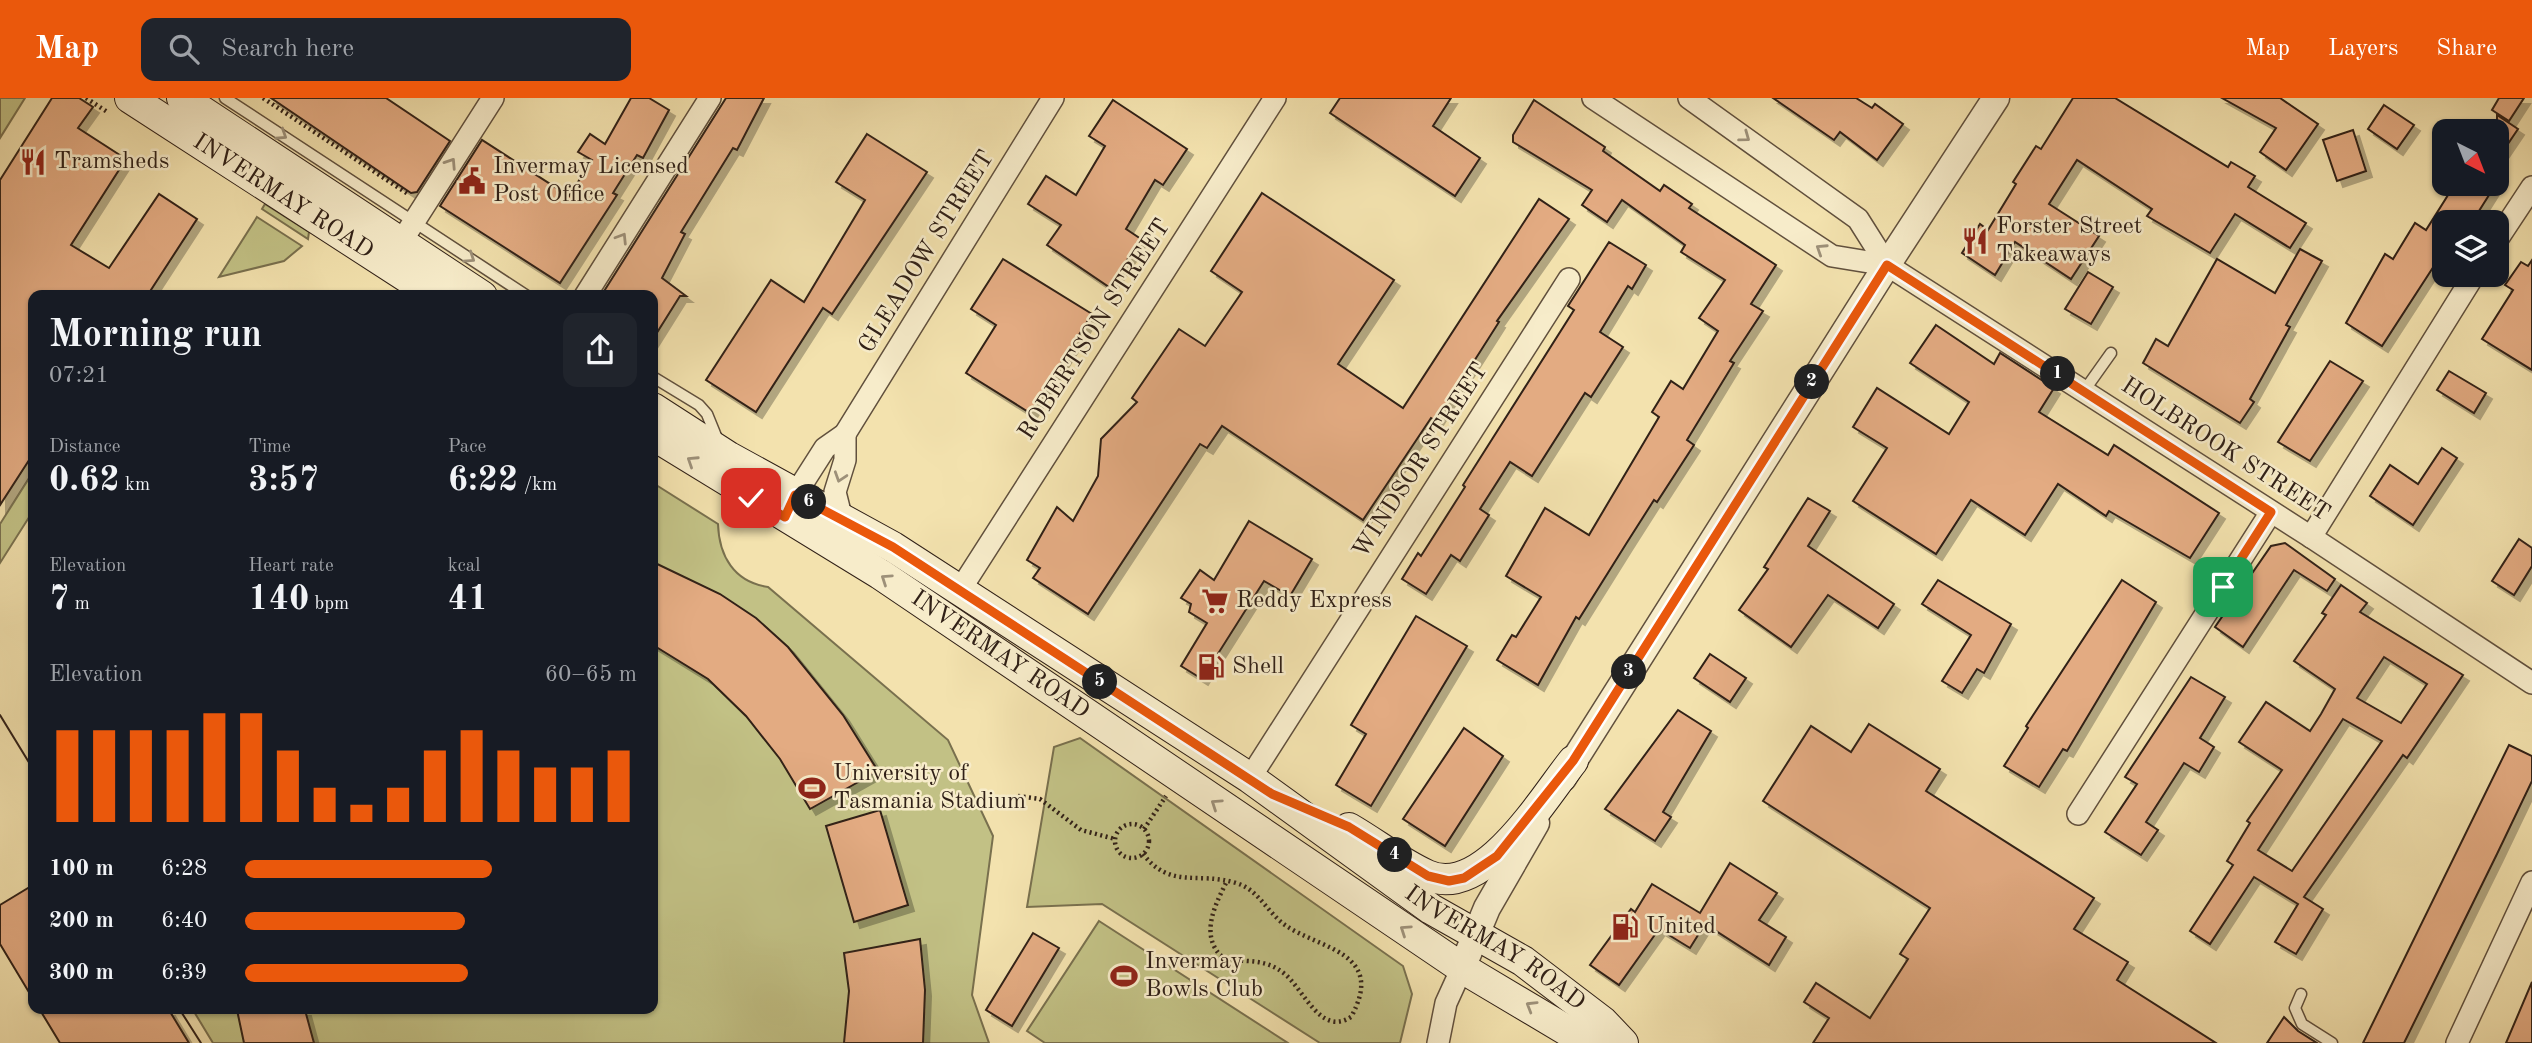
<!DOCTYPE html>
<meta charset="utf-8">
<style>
:root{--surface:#171b24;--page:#20242c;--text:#f1f3f6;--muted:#9ea1a6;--accent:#ea580c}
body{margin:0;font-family:"Old Standard TT",serif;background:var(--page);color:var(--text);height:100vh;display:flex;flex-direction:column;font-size:26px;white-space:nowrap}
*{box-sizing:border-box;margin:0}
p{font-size:23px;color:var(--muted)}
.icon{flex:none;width:38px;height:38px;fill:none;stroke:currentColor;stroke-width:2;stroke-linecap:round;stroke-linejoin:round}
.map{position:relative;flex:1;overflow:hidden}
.details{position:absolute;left:28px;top:192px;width:630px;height:724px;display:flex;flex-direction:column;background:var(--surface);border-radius:14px;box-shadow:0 2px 5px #0004}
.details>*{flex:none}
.needle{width:46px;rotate:138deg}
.controls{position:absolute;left:2432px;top:21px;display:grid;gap:14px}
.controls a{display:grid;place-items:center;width:77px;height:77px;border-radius:14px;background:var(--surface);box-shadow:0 2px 5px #0004;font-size:35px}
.pin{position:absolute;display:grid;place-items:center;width:60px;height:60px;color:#fff;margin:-30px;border-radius:14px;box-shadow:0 4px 10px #0006}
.km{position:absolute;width:35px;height:35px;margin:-18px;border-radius:50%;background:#222;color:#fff;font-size:19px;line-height:35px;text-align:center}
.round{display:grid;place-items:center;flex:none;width:74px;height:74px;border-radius:14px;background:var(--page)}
.headline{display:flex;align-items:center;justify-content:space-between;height:119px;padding:0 21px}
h1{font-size:38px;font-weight:600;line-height:52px}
.figures{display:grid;grid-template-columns:repeat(3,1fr);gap:10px;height:119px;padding:7px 21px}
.figures div{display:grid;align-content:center}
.figures b{font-size:35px;font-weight:600}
.figures small{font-size:19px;font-weight:400}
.figures p{font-size:19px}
.chart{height:196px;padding:14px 21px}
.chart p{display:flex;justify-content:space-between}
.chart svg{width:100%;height:126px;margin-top:7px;stroke:var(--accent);stroke-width:6}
ul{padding:0 21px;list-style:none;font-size:23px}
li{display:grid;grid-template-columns:112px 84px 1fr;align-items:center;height:52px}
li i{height:18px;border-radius:9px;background:var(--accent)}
header{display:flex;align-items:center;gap:42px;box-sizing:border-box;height:98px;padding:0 35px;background:var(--accent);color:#fff}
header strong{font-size:33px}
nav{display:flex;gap:38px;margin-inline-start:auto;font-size:24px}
.search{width:490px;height:63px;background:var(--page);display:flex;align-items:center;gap:18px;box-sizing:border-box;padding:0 24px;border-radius:14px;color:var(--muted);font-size:26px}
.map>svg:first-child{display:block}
.green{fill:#c2c185;stroke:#79704e;stroke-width:2}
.building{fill:#e3ab82;stroke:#302017;stroke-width:2;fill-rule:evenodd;filter:url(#shadow)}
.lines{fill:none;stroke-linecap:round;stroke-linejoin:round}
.service-casing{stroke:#61503d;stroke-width:13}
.minor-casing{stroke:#61503d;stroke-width:24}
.tertiary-casing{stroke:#61503d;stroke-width:29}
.secondary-casing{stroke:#302017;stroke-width:32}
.path{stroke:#302017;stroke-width:4.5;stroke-dasharray:2 3.5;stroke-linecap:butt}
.service{stroke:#f7ecca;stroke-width:10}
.minor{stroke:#f7ecca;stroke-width:21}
.tertiary{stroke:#f7ecca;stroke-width:26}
.secondary{stroke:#f7ecca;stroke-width:30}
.tram{stroke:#302017;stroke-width:2}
.oneway{stroke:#9d9079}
.route-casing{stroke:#fff;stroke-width:14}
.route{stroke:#ea580c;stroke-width:9}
.labels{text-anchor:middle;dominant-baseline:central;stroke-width:5;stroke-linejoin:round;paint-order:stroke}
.poi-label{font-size:24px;fill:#302017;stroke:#f7ecca;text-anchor:start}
.street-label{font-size:24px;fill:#302017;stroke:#f7ecca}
</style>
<header>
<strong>Map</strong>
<div class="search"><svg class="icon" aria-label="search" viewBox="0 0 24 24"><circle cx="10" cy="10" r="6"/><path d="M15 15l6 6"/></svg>Search here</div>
<nav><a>Map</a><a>Layers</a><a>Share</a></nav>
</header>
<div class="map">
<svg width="2532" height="945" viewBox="0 0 2532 945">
<defs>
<filter id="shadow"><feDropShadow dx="6" dy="6" stdDeviation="0" flood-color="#0004"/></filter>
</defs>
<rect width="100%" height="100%" fill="#f3e2ae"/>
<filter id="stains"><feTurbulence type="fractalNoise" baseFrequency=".00286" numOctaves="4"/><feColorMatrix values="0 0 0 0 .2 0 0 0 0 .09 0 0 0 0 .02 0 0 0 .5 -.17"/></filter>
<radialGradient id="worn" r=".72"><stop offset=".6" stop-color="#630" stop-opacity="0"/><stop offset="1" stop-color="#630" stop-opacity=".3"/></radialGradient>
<g class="green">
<polygon points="0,0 25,0 0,40"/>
<polygon points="265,106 309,134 308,141 262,111"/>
<polygon points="257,119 302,148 284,163 219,179"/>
<polygon points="33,374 33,413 0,465 0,426"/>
<path d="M653,385l65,41c1,32 16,58 50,63l180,153 45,96 -21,159 17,48h-776l-20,-33h460z"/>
<polygon points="1080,640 1403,868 1412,896 1400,945 1320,945 1102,806 1027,809 1054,649"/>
<polygon points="1099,823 1288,945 1045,945 1027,933"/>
</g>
<g class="building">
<polygon points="52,0 79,0 93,9 78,30 126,61 71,147 109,170 159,96 197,121 147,198 33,198 33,356 0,407 0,82"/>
<polygon points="271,0 386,0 450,43 417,94 411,95"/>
<polygon points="631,0 649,0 669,12 643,60 637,57 613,95 617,97 560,185 440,108 482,42 569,98 592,62 578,54 590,36 605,46"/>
<polygon points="726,0 764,0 737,52 733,50 681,134 685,136 662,180 686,198 680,198 653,241 653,198 601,198"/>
<polygon points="1340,0 1451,0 1433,28 1480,60 1455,98 1330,15"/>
<polygon points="1773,0 1856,0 1872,10 1875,6 1903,26 1877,62 1840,34 1834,42"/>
<polygon points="2073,0 2115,0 2228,69 2231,64 2255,78 2248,89 2306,125 2290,150 2235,116 2210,155 2147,118 2152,111 2077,62 2049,106 2099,138 2071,181 2015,144 1995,177 1962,155 1980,126 1988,132 2016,86 2013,84 2036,48 2041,51"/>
<polygon points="2222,0 2280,0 2318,26 2286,72 2260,54 2276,30"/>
<polygon points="2499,0 2524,0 2509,23 2492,12"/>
<polygon points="1113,2 1187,51 1163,87 1155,82 1126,131 1141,141 1109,189 1047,147 1061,127 1028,106 1046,78 1076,97 1105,48 1089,38"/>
<polygon points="1534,2 1605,49 1603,53 1660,93 1664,87 1692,106 1689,110 1776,167 1751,206 1763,213 1730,263 1734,265 1687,342 1694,347 1657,404 1654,402 1626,446 1579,521 1576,519 1538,587 1497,562 1512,537 1516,539 1541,499 1506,478 1545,410 1589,437 1659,319 1652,314 1671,283 1683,291 1718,233 1699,220 1725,182 1681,154 1685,147 1622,102 1607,124 1582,107 1592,92 1513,44 1513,37"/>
<polygon points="2384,7 2414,27 2397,51 2368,31"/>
<polygon points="2497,17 2518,31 2497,62"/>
<polygon points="2353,32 2366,73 2337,83 2323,42"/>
<polygon points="867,36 927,74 832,216 823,210 756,314 706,282 771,182 804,204 865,102 836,84"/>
<polygon points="2455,86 2496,86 2472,124 2445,124 2445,151 2382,248 2346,225 2385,156 2393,161 2415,125 2426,132"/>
<polygon points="1262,95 1394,182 1338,266 1403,310 1539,101 1569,121 1497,223 1499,224 1436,323 1431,320 1363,422 1222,328 1207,350 1200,346 1088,516 1033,480 1040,470 1027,462 1057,409 1073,423 1098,378 1101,341 1137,304 1132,300 1179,231 1205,248 1242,194 1211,173"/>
<polygon points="1609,144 1646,167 1632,191 1628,188 1600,234 1623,249 1591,299 1585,295 1532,378 1510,364 1480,411 1489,417 1460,463 1451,457 1426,496 1402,481 1418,455 1421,458 1465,389 1463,387 1574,212 1568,208"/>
<polygon points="2300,151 2322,163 2286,227 2290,229 2250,301 2254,304 2240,325 2143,265 2156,241 2168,248 2217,161 2275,195"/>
<polygon points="1003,161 1092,216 1030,315 966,275 996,227 971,211"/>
<polygon points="2532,162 2532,272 2482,241 2513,192 2505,187 2521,164 2528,168"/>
<polygon points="2088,174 2113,189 2091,226 2065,211"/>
<polygon points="1936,227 1994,266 2000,255 2054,290 2039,314 2108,357 2114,347 2219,415 2190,460 2109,413 2106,418 2058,386 2025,437 1971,402 1936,456 1853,403 1887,350 1853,329 1877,290 1949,336 1969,304 1910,265"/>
<polygon points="2330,263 2363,283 2310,363 2278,344"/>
<polygon points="2449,273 2486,295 2474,315 2437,292"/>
<polygon points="2442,350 2457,360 2413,427 2370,398 2390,367 2418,386"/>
<polygon points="1808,400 1830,413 1808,448 1894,506 1878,530 1828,497 1791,549 1739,512 1768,471 1764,469"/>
<polygon points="1249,423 1312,461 1290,498 1264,483 1202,581 1181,568 1207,525 1189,514 1191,506 1181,500 1200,472 1214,482"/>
<polygon points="2519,441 2532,450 2532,468 2514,497 2492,483"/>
<polygon points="2285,445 2335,481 2327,493 2294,472 2243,549 2215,529 2271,448"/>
<polygon points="653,464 720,496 756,520 788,549 843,617 878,673 810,711 780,661 746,618 708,581 653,547"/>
<polygon points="1938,482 2011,526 1984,575 1977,571 1962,595 1942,583 1971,537 1922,506"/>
<polygon points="2122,482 2156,504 2067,653 2063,651 2039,689 2004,668 2028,630 2026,628"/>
<path d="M2341,487l26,18 -7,9 103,63 -56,83 -4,-3 -99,142 19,12 -27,45 -21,-12 23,-38 -44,-27 -44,67 -20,-13 43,-66 -6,-4 23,-38 -3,-2 35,-51 -43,-28 27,-40 44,29 11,-17 14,-25 -41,-28 32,-46 -4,-2zM2384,559l43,27 -26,39 -44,-25zM2343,621l39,22 -90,130 -34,-21z"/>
<polygon points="1416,518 1467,548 1371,708 1336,687 1366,636 1351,627"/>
<polygon points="1710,556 1746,580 1730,604 1694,580"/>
<polygon points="2191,579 2225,599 2200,640 2214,649 2199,674 2184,665 2146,724 2158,732 2141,757 2105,734 2137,686 2125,679"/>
<polygon points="1678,612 1711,633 1663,714 1671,719 1655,743 1605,711"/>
<polygon points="1869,626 1940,671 1926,693 2094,800 2074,831 2128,864 2117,882 2216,945 1813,945 1829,920 1804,904 1816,885 1870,920 1908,861 1900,856 1930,810 1763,703 1811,628 1851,654"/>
<polygon points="1464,630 1503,658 1445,748 1403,721"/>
<polygon points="2509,647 2532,658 2532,683 2497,756 2404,945 2363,945"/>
<polygon points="880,712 908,807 854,824 826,728"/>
<polygon points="1730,765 1777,795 1759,822 1786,839 1769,867 1705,826 1690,850 1659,831 1619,887 1590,867 1631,811 1635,814 1652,786 1700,815"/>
<polygon points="33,787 33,901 0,846 0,807"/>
<polygon points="1033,835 1059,850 1012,928 986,912"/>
<polygon points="920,841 925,892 923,945 844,945 849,893 844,855"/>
<polygon points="2532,884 2532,945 2506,945"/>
<polygon points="40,912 169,912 189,945 60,945"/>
<polygon points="237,912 305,912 314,945 244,945"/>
<polygon points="2284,919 2298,933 2317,945 2267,945"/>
</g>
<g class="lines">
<defs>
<g id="service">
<polyline points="225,0 527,198"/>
<polyline points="653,279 699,307 707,316 718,343"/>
<polyline points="2084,293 2111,255"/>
<polyline points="2301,896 2295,910 2302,926 2332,945"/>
</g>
<g id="minor">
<polyline points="1593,0 1832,158 1887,167 2311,439 2532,585"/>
<polyline points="1689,0 1858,121 1887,167"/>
<polyline points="2497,142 2532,89"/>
<polyline points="401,144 493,0"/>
<polyline points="585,198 710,0"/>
<polyline points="795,397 825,350 845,336 1053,0"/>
<polyline points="842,422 835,394 845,362 845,336"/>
<polyline points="2311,439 2474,177"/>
<polyline points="960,492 1275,0"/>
<polyline points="1250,680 1569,181"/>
<polyline points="2078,716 2271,414"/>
<polyline points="1438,945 1446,905 1462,870"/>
<polyline points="2457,945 2532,784"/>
</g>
<g id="tertiary">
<polyline points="1563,680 1887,167 1996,0"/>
<polyline points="1462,870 1487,810 1536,725"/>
</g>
<g id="secondary">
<path id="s1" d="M130,0l306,198"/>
<polyline points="182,0 482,198"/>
<path id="s2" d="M653,310l76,49 164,90 357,231 181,131 92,52 80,61 20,21"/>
<path id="s3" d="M653,337l227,139 582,394 126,75"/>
<path d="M1349,730c26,15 51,35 78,47 56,26 116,-77 146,-114"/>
</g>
</defs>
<use href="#service" class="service-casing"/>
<use href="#minor" class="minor-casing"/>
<use href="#tertiary" class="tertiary-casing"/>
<use href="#secondary" class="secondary-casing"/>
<g class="path">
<polyline points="86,0 109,15"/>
<polyline points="263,0 408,96"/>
<polyline points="1018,698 1040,701 1081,732 1115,741"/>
<circle cx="1132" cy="743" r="17"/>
<polyline points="1144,731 1166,698"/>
<path d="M1143,756c28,36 55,17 93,29 22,6 31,29 49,42 34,24 102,27 66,92 -30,19 -46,-25 -65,-42 -24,-21 -47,-9 -66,-20 -20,-22 -4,-52 7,-74"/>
</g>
<use href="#service" class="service"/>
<use href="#minor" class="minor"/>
<use href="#tertiary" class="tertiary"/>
<use href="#secondary" class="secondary"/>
<g class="tram">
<polyline points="0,617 33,671"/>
<polyline points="180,912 201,945"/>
</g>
</g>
<defs><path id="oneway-chevron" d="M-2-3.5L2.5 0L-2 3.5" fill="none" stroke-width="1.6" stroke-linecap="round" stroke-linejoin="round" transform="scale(1.75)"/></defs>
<g class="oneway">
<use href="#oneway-chevron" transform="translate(282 37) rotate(33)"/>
<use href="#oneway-chevron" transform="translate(1745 39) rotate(36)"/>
<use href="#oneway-chevron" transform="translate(451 65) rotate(-57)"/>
<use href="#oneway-chevron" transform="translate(622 140) rotate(-58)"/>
<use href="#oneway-chevron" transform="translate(1821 151) rotate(-147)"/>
<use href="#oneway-chevron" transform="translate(470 160) rotate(34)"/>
<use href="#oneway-chevron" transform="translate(692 363) rotate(-147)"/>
<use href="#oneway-chevron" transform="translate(840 379) rotate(108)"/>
<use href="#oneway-chevron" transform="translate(886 481) rotate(-146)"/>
<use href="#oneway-chevron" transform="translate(1216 706) rotate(-146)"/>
<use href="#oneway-chevron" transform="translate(1405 832) rotate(-146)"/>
<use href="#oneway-chevron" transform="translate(1531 908) rotate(-149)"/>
</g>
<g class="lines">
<defs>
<polyline id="route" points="751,400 785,419 795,397 893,449 1272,696 1349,729 1428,778 1449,783 1464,780 1497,758 1573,663 1887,167 2271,414 2223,489"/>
</defs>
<use href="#route" class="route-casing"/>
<use href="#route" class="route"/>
</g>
<defs>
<symbol id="restaurant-bare" viewBox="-9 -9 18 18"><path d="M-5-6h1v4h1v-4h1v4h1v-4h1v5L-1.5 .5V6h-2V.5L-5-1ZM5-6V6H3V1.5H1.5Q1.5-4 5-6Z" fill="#8f2418" stroke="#f7ecca" stroke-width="2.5" paint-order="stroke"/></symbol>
<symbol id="civic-bare" viewBox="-9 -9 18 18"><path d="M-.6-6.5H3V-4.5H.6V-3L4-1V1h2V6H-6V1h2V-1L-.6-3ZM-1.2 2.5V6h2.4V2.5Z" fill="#8f2418" stroke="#f7ecca" stroke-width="2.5" paint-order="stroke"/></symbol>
<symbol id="supermarket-bare" viewBox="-9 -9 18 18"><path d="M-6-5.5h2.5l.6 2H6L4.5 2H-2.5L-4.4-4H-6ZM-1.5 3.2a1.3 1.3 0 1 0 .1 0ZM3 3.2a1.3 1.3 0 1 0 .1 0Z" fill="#8f2418" stroke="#f7ecca" stroke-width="2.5" paint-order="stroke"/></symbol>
<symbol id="fuel-bare" viewBox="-9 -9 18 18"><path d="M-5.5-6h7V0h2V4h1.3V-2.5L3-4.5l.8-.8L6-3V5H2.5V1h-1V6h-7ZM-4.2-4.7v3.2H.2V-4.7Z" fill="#8f2418" stroke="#f7ecca" stroke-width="2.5" paint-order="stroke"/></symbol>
<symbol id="stadium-bare" viewBox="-9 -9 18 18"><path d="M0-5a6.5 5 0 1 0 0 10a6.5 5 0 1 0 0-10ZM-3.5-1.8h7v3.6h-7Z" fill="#8f2418" stroke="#f7ecca" stroke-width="2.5" paint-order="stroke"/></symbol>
</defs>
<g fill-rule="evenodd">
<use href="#restaurant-bare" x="14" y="45" width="38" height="38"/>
<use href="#civic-bare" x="453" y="64" width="38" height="38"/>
<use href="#restaurant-bare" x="1956" y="124" width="38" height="38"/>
<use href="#supermarket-bare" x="1196" y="484" width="38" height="38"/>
<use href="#fuel-bare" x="1192" y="550" width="38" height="38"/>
<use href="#stadium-bare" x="793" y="671" width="38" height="38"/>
<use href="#fuel-bare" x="1606" y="810" width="38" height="38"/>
<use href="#stadium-bare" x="1105" y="859" width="38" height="38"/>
</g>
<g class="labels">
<g class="poi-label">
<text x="54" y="64">Tramsheds</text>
<text x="493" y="69">Invermay Licensed<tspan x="493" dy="28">Post Office</tspan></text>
<text x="1996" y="129">Forster Street<tspan x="1996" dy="28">Takeaways</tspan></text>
<text x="1236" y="503">Reddy Express</text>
<text x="1232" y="569">Shell</text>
<text x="833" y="676">University of<tspan x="833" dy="28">Tasmania Stadium</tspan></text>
<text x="1646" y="829">United</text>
<text x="1145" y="864">Invermay<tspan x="1145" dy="28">Bowls Club</tspan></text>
</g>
<g class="street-label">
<text stroke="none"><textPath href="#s1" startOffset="182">INVERMAY ROAD</textPath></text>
<text transform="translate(927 154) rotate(-58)">GLEADOW STREET</text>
<text transform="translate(1095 232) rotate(-57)">ROBERTSON STREET</text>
<text transform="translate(2225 352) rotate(33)">HOLBROOK STREET</text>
<text transform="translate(1421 363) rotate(-57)">WINDSOR STREET</text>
<text stroke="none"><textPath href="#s3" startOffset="411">INVERMAY ROAD</textPath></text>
<text stroke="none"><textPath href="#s2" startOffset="1001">INVERMAY ROAD</textPath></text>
</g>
</g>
<rect width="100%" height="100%" filter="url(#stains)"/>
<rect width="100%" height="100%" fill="url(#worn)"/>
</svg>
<div class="controls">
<a><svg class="needle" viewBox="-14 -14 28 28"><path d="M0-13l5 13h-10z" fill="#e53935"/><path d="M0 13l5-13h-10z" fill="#9ea1a6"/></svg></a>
<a><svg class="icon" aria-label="layers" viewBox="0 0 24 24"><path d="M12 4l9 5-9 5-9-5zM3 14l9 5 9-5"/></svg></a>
</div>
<div class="pin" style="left:2223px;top:489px;background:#1e9e55"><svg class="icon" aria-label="arrive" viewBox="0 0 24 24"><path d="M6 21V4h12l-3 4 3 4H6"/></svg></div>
<div class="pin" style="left:751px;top:400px;background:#d93025"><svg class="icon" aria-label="check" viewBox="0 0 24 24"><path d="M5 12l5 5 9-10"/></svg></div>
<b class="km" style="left:2058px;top:276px">1</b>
<b class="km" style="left:1812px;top:284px">2</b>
<b class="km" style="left:1629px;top:574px">3</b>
<b class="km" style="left:1395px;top:757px">4</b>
<b class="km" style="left:1100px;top:584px">5</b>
<b class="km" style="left:809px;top:404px">6</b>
<section class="details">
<div class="headline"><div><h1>Morning run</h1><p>07:21</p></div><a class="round"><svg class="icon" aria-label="share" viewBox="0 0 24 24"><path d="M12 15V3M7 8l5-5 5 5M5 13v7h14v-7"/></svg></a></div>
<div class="figures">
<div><p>Distance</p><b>0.62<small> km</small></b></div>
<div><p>Time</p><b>3:57</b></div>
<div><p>Pace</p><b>6:22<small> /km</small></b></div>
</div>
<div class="figures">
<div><p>Elevation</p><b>7<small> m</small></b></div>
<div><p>Heart rate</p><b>140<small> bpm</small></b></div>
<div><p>kcal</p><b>41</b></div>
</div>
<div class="chart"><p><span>Elevation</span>60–65 m</p>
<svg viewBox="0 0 160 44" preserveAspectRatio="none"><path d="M5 44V12M15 44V12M25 44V12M35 44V12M45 44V6M55 44V6M65 44V19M75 44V32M85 44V38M95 44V32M105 44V19M115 44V12M125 44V19M135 44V25M145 44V25M155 44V19"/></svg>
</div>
<ul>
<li><b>100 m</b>6:28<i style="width:63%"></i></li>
<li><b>200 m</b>6:40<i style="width:56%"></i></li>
<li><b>300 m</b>6:39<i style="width:57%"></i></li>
</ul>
</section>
</div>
